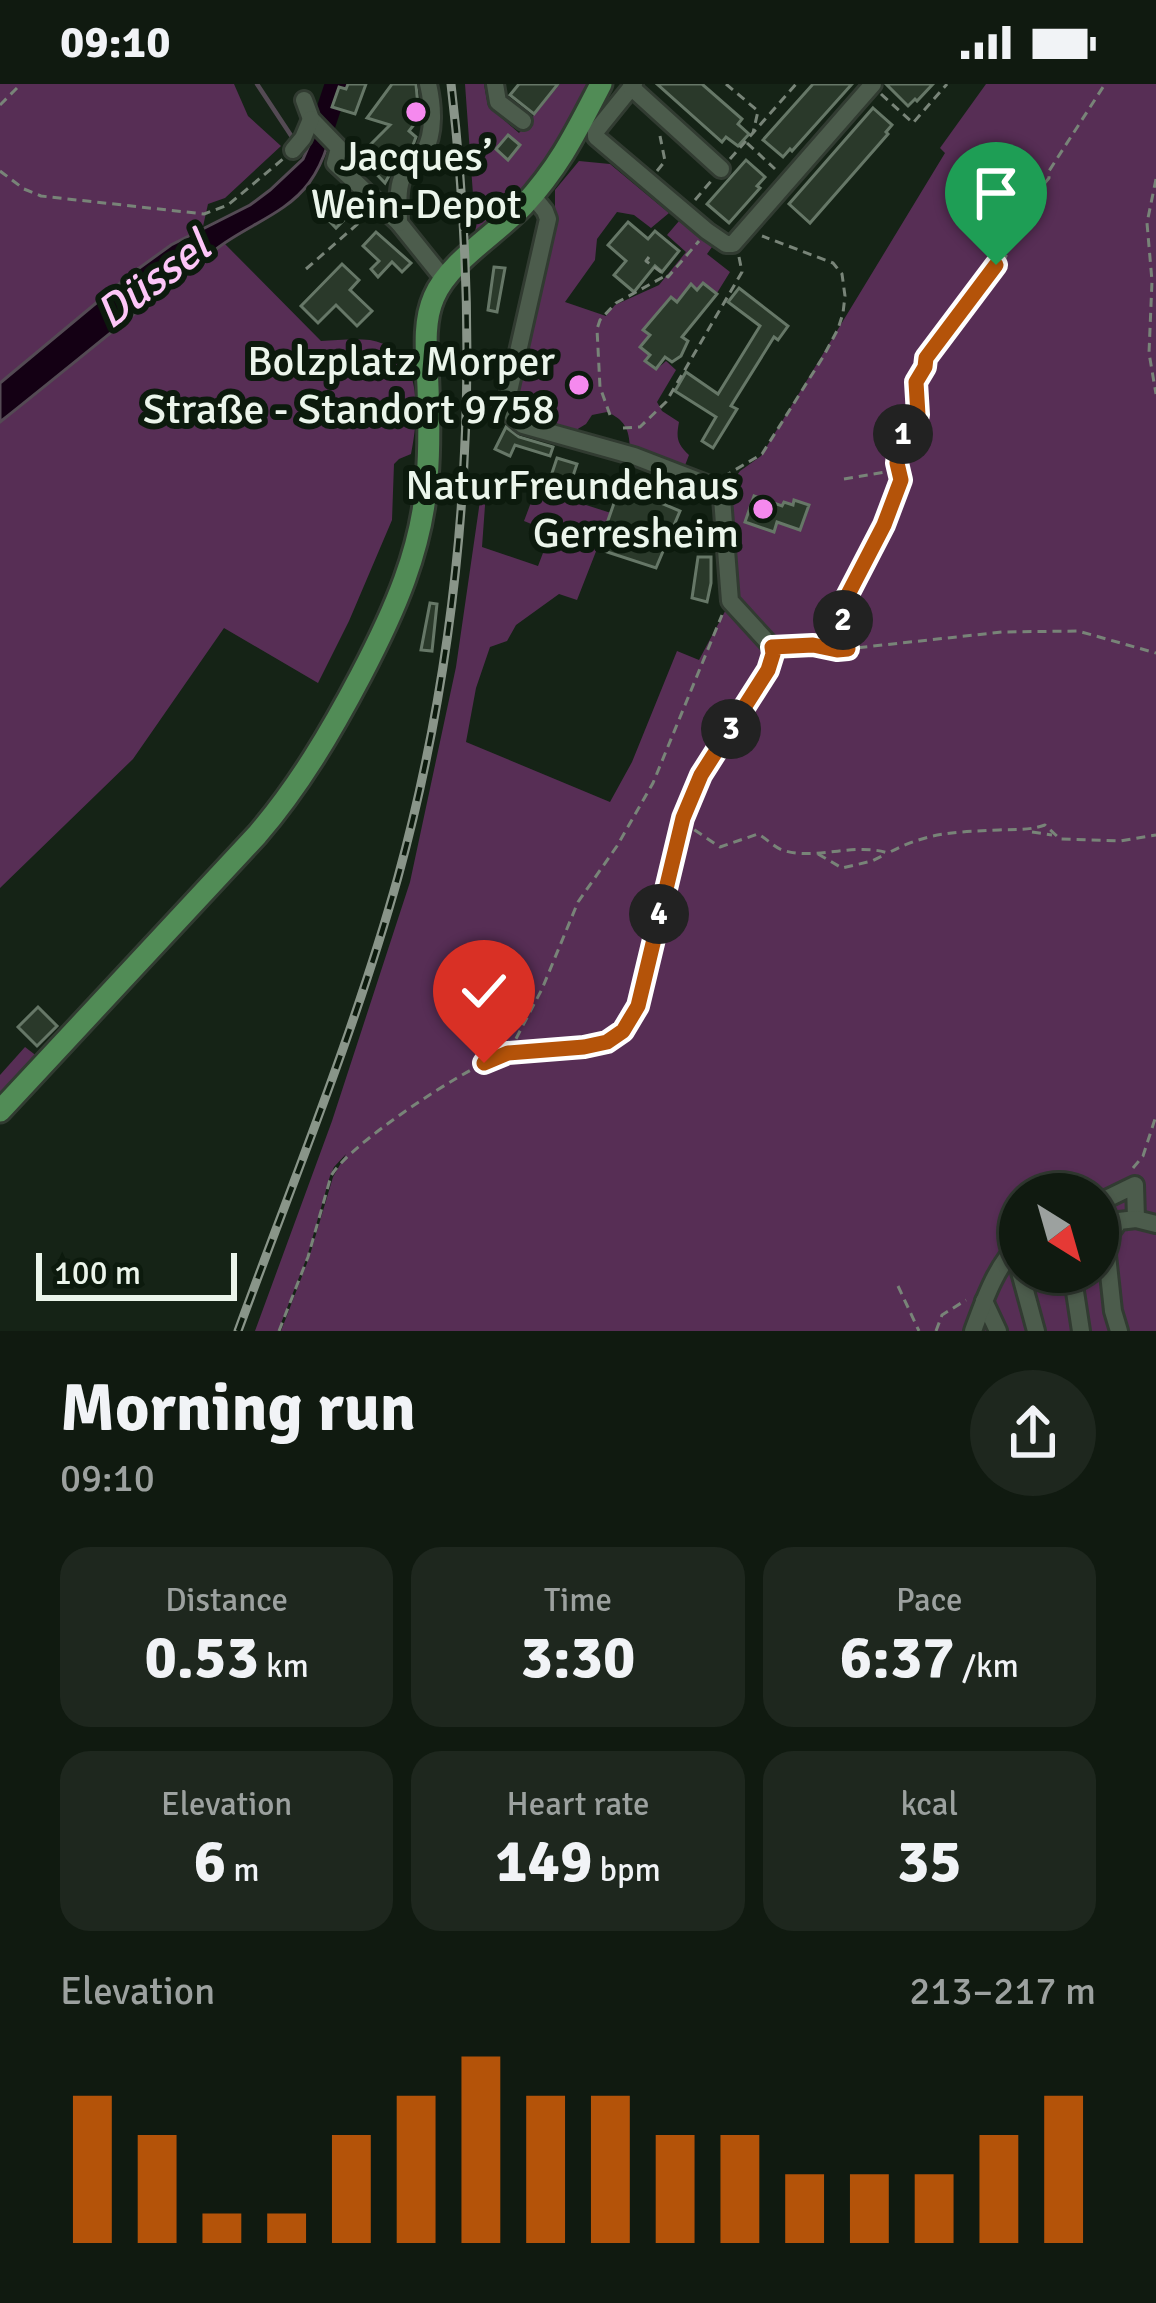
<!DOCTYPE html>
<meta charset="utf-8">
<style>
:root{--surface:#101a10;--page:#1e271e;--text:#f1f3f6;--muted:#9ca19f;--line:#303830;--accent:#b45309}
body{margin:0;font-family:Signika,sans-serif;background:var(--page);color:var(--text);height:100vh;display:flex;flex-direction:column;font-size:45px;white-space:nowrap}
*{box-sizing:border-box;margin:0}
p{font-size:39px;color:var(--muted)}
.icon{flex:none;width:66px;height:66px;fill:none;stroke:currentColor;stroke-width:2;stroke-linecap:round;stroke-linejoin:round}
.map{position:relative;height:1247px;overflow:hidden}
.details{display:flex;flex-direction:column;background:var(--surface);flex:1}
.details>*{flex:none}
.needle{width:78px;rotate:143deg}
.tools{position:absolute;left:999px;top:1089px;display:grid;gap:24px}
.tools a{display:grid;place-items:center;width:120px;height:120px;border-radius:50%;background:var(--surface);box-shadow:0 3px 9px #0004,0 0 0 3px var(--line);font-size:60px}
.scale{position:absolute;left:36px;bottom:30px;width:201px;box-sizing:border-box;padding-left:12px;border:6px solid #ebf5eb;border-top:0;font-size:33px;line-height:42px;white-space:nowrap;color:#ebf5eb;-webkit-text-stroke:9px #0c1a0d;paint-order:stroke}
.pin{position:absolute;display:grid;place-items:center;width:102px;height:102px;color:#fff;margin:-123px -51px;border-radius:50% 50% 50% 0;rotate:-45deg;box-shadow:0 0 12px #0007}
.pin .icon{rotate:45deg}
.km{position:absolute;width:60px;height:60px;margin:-30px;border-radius:50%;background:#222;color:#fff;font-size:33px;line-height:60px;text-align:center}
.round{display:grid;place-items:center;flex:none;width:126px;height:126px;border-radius:63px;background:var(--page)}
.headline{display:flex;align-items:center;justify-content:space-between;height:204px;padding:0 60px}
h1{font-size:66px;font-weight:800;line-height:90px}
.stats{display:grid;grid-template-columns:repeat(3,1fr);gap:18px;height:204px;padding:12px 60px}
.stats div{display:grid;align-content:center;border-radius:30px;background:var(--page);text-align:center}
.stats b{font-size:60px;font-weight:800}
.stats small{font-size:33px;font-weight:400}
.stats p{font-size:33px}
.chart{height:336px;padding:24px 60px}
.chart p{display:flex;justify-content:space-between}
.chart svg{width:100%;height:216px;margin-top:12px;stroke:var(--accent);stroke-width:6}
.status{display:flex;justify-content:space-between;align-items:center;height:84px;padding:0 60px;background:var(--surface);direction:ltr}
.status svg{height:33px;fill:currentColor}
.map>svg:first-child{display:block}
.green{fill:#572e55;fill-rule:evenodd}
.water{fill:#140014;stroke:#544a54;stroke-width:3}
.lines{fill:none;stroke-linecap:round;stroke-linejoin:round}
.stream{stroke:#544a54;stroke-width:4.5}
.river{stroke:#140014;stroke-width:24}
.building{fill:#2a392a;stroke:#667767;stroke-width:3}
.minor-casing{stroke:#313b31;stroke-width:22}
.major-casing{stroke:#313b31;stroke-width:27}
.path{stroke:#788478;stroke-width:3;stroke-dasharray:9 6;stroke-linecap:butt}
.minor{stroke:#4c5c4c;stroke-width:16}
.major{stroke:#518c56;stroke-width:21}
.rail-casing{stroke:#899589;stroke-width:9}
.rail{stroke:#0c1a0d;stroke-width:4.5;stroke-dasharray:14;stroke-linecap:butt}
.route-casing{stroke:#fff;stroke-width:24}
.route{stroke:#b45309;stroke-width:15}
.poi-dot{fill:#f589ee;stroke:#0c1a0d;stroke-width:4.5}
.labels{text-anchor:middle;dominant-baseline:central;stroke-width:12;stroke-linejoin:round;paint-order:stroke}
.poi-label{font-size:42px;fill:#ebf5eb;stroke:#0c1a0d;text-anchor:end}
.water-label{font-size:45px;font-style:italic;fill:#fdc6f8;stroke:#0c1a0d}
</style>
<div class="status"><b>09:10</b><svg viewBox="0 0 49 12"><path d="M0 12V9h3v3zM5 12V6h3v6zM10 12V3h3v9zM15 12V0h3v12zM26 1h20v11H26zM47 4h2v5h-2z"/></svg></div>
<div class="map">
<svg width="1156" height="1247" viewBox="0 0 1156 1247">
<rect width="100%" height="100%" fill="#152316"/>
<g class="green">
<path d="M0,0h234l14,32 33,30 -56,52 -17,6 -6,27c-49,23 -89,58 -131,93 -24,20 -49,39 -71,62z"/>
<polygon points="465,0 484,0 488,22 519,49 560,0 588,0 572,39 525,110 476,152"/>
<path d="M986,0h170v1247h-875l28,-73 24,-81 13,-23 -12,13 -4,9 -23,81 -29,74h-23l77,-210 78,-239 46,-215 27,-187 4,-2 -5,69 56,19 13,-34 -27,-11 12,-32 75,24 -34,87 -18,-6 -43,31 -9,16 -17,6 -14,41 -10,54 144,60 22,-40 45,-111 22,9 32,-60 -8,-104 17,-25 21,-15 184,-303 -5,-5zM1020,1110h78v78h-78z"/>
<path d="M579,77l31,3 59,49 -18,15 -17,-13 -17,-3 -20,27 -2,21 -30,42 41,14 9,-11 44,-20 27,-33 -19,-17 12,-14 33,26 -5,7 23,18 -13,21 -15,-10 -5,6 -7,-5 -14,17 -6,-4 -9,10 5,6 -8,10 -6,-4 -9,11 6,5 -9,12 9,8 -4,7 11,8 10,-9 10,9 -19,32 5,9 17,11c-3,16 -2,22 10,33l-5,13 -54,-20c-1,-19 -5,-28 -23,-36l-15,3 -6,9 -15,9 -49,-15 -8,-14 18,-96 23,-86v-32z"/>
<path d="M224,159l97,98c16,-1 33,-3 49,-1 54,9 49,74 41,114l-12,5 -5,5 -2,56 -43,101 -31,62 -94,-55 -91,131 -133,129v-466z"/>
<polygon points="25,963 38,973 0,1013 0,991"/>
</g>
<path class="water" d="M327,20h3c9,21 -8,61 -21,79 -22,30 -61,42 -90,64 -74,57 -146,117 -219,175v-39l131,-109 40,-29 79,-40 20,-15 33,-31z"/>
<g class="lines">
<polyline class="stream" points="257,0 294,56"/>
<polyline class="river" points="320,51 337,0"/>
</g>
<g class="building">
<polygon points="348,0 366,0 355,30 332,23 339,3 346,5"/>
<polygon points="392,0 416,0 419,34 409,47 416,53 413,61 396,79 385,99 359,72 390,41 367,34"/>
<polygon points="519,0 558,0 534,30 510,11"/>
<polygon points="657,0 702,0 742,35 738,40 749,50 738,62 726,53 722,58"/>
<polygon points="813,0 852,0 792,67 790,65 783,73 763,56"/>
<polygon points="886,0 933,0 917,17 915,15 908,22"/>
<polygon points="873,24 892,41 886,48 888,50 810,139 789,120"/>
<polygon points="508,51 520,61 508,76 496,65"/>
<polygon points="746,76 765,93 757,102 760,104 729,139 707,120"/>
<polygon points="331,107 352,128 336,144 315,122"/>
<polygon points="628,138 648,155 655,147 679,167 662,188 655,182 634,208 614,191 626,177 608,161"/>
<polygon points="376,148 411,179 402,188 392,178 378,193 371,185 379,177 363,162"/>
<polygon points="342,180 359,196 350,206 372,227 357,242 336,221 318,239 301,222"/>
<polygon points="494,183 505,184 497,228 488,226"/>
<polygon points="703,199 717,210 682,253 688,257 681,272 672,278 665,273 656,285 645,277 650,271 640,263 650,251 643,246 671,213 677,218 691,200 697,206"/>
<polygon points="739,204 788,242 778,256 774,253 731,322 737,325 713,364 702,357 716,333 675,307 686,288 718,310 760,242 728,218"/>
<polygon points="506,343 519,353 553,363 550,372 515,361 510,372 495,365"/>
<polygon points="557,374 577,380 569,404 549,398"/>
<polygon points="620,402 680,427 656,484 598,465"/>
<polygon points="754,412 782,422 784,418 793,421 794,416 809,421 800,446 777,438 774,448 745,438"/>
<polygon points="698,473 711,473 711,499 707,518 692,514"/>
<polygon points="430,519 437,520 432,567 421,566"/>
<polygon points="38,923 57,942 37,962 18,943"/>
</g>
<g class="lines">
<defs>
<g id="minor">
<polyline points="495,0 498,18 523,37"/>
<polyline points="634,0 596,47 596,53 707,147 726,160 733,160 873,0"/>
<polyline points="631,3 721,85"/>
<polyline points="304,16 311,35 339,64 335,79 399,139 444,195"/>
<polyline points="293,66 303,54 311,35"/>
<path d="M532,111l13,16 3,8 -40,177c0,15 3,21 15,29l111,31 83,32 5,10 8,103 42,46"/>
<path d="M399,139c0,-14 -3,-36 5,-49 4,-9 15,-14 20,-22 11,-19 9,-47 4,-68"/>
<polyline points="1098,1119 1135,1101 1136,1135"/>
<polyline points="1020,1188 1036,1247"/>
<polyline points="1072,1188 1081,1247"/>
<polyline points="984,1217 998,1247"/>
<path d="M973,1247c11,-30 23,-66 47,-88"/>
<polyline points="1119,1247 1113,1227 1106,1162 1108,1153 1119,1137 1136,1135 1156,1140"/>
</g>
<path id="major" d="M0,1027l257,-276c42,-49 74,-103 104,-160 33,-63 61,-125 66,-197 3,-31 2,-61 1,-91 -1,-30 -6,-63 6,-90 15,-35 62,-63 89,-91 37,-40 53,-74 78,-122"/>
</defs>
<use href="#minor" class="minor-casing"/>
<use href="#major" class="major-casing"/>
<g class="path">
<polyline points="726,0 758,27 753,49"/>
<polyline points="881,10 913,39 947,0"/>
<polyline points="0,21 21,0"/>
<polyline points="747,59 775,85"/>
<polyline points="730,75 796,0"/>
<polyline points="0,87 24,105 41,112 204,130 228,121 283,75"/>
<polyline points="657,87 665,77 660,52"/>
<polyline points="1156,95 1147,139 1152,197 1149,269 1156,310"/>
<polyline points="695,116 712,96"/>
<polyline points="649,173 646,177 668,193 699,157"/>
<polyline points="306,185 369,130"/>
<polyline points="610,331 600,303 597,245 600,236 616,219 665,192"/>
<polyline points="623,344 640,343 666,318 742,188 739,173"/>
<polyline points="723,393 762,370 823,273 838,245 843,229 845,212 842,190 833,179 762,152"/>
<polyline points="844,395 898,386"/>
<polyline points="784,562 813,561 837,566 1002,548 1078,547 1156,569"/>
<polyline points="848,565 842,522 884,441 901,396 897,379 900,357 918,331 917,298 925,274 1005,174 1035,111 1049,94 1049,87 1105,0"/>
<path d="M684,735l9,10 27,18 38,-13c8,4 16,13 24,16 33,11 72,-8 106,3 40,-21 66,-21 111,-23 18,-1 28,1 46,-5l15,14 60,2 36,-6"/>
<polyline points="1032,748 1052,751"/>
<polyline points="818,770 842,784 872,777 886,770"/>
<polyline points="509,968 542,905 578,818 617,762 653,699 722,531"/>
<polyline points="1133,1084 1143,1072 1156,1032"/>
<polyline points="898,1202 919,1247"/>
<path d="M279,1247l29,-74 23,-81c17,-31 131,-106 167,-119 52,-21 110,16 140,-51l45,-188 18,-43 45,-66 25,-48"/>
<polyline points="936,1247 942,1231 966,1216"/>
</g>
<use href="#minor" class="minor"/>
<use href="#major" class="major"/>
<defs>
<path id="rail" d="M238,1247c55,-150 117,-300 160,-454 71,-259 84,-527 53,-793"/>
</defs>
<use href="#rail" class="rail-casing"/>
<use href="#rail" class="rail"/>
</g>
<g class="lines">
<defs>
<polyline id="route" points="484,979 508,969 584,963 607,958 623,947 638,922 683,734 701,691 768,586 773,570 772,563 813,561 837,566 848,565 842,522 884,441 901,396 897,379 900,357 918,331 916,298 925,283 926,274 996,181"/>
</defs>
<use href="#route" class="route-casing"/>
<use href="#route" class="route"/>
</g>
<g class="poi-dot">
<circle cx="416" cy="28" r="12"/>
<circle cx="579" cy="301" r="12"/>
<circle cx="763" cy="425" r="12"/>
</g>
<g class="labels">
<g class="poi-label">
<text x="416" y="72" text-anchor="middle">Jacques’<tspan x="416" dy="48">Wein-Depot</tspan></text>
<text x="555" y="277">Bolzplatz Morper<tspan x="555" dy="48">Straße - Standort 9758</tspan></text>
<text x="739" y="401">NaturFreundehaus<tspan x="739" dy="48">Gerresheim</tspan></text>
</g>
<g class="water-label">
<text transform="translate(153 196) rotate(-37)">Düssel</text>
</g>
</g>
</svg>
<div class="tools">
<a><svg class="needle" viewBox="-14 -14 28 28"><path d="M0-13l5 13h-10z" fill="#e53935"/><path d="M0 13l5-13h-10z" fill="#9ca19f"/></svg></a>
</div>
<div class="scale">100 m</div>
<div class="pin" style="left:996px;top:181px;background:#1e9e55"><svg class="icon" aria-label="arrive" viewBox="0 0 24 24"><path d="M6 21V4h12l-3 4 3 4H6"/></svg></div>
<div class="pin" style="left:484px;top:979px;background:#d93025"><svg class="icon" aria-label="check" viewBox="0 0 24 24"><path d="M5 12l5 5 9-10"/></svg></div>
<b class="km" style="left:903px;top:350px">1</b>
<b class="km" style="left:843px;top:536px">2</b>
<b class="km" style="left:731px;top:645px">3</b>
<b class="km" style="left:659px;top:830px">4</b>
</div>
<section class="details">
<div class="headline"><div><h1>Morning run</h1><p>09:10</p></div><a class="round"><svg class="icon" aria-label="share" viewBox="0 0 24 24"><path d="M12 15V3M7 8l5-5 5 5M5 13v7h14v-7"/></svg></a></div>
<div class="stats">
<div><p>Distance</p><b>0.53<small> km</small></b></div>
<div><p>Time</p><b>3:30</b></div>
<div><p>Pace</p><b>6:37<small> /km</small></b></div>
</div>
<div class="stats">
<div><p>Elevation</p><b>6<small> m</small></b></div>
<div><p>Heart rate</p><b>149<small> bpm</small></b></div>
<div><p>kcal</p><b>35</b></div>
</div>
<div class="chart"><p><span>Elevation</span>213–217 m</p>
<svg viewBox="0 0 160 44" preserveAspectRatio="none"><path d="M5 44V14M15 44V22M25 44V38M35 44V38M45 44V22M55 44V14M65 44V6M75 44V14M85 44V14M95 44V22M105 44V22M115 44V30M125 44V30M135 44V30M145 44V22M155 44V14"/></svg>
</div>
</section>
